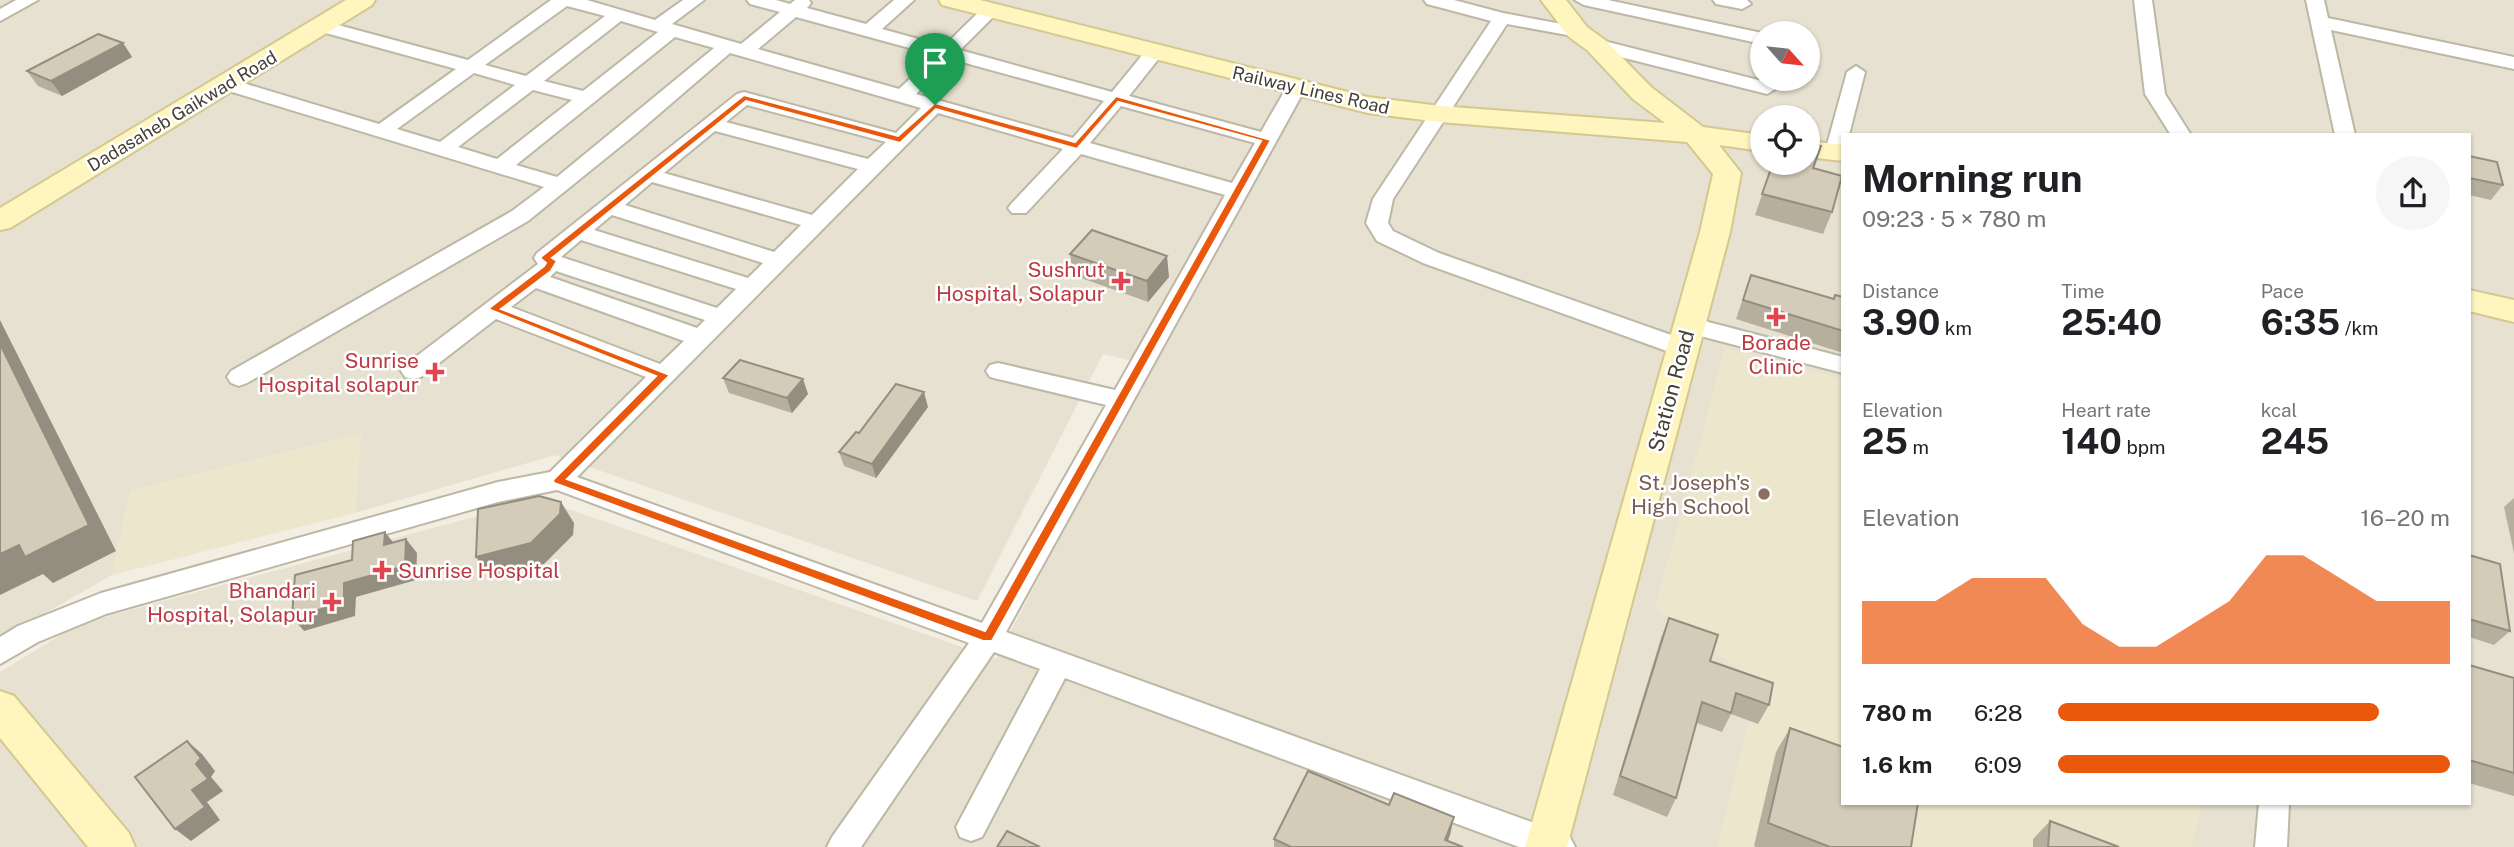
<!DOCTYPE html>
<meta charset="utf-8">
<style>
:root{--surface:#fff;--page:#f6f6f6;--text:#202124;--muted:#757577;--accent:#ea580c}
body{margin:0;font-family:"Public Sans",sans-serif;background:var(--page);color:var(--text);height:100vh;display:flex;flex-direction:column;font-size:26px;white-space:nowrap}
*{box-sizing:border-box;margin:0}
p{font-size:23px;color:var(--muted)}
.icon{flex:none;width:38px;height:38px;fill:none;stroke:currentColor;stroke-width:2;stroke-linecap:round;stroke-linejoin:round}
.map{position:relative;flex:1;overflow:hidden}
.side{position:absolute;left:1841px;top:133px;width:630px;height:672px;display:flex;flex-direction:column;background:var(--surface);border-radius:0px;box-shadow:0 2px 5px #0004}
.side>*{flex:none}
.needle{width:46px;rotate:117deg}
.tools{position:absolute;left:1750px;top:21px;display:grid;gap:14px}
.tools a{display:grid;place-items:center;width:70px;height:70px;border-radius:50%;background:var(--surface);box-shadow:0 2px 5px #0004;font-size:35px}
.pin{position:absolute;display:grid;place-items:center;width:60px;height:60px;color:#fff;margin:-72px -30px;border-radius:50% 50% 50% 0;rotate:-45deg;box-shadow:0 0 7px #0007}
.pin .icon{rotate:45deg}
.round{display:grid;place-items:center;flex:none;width:74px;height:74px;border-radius:37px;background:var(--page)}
.head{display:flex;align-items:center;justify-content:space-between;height:119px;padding:0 21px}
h1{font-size:38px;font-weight:700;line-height:52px}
.stats{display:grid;grid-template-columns:repeat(3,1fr);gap:10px;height:119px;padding:7px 21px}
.stats div{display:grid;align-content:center}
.stats b{font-size:35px;font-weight:700}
.stats small{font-size:19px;font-weight:400}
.stats p{font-size:19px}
.chart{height:196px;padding:14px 21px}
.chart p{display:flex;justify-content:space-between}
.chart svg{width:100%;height:126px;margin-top:7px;fill:var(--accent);opacity:.7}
ul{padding:0 21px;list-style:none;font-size:23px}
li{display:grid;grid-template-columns:112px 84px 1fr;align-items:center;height:52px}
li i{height:18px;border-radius:9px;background:var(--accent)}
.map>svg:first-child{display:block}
.residential{fill:#e6e1d0;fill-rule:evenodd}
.education{fill:#ece6cc}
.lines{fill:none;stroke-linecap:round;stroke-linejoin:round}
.street-casing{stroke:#bdb7a5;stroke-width:4}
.secondary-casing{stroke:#d4c890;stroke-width:4}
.street{fill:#fff;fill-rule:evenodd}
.secondary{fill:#fff5bf;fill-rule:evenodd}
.wall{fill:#b6af9e}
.shaded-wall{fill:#948e81}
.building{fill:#d4cbb8;stroke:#948e81;stroke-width:2}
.route{fill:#ea580c;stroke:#fff;stroke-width:2;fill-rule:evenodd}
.health-dot{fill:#e0444e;stroke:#fff;stroke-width:2.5}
.education-dot{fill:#8d6e63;stroke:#fff;stroke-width:2.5}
.labels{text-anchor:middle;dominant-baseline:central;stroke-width:5;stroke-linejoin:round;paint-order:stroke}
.far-street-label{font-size:18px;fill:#443f33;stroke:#fff}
.health-label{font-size:21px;fill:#be3a42;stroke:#fff;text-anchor:end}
.street-label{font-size:21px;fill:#443f33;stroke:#fff}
.education-label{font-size:21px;fill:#785e54;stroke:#fff;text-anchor:end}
</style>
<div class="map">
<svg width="2514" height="847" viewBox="0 0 2514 847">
<rect width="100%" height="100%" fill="#f2efe2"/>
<path class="residential" d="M0,0h2514v847h-2514v-175l79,-48 461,-125 456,160 155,-294 -48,-11 -126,247 -422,-146 -200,58 6,-79 -230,56 -19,85 -112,64zM1762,33h46v46h-46zM1762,117h46v46h-46zM1843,135h626v668h-626z"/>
<g class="education">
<polygon points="1725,348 1843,379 1843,803 2202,803 2192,847 1717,847 1758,683 1655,608"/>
<polygon points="361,434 355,513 112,575 131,490"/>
</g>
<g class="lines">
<defs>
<g id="street">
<polygon points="16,0 38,0 0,21 0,9"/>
<path d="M551,0h36l68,20 28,-20h21l-32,24 69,20 39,-32 -30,-8 -3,-4h29l14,4 5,-4h14l2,3 -4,5 59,16 28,-24h20l-32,29 62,17 41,-40 6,-1 9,5 -40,40 152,42 36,-44h14l2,4 -35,44 132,36 27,-47h14l3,4 -28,51 -271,492 553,200 11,5 5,10h-56l-454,-169 -83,159 -11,4 -11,-4 -4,-10 84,-158 -46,-17 -133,195h-34l5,-10 137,-194 -412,-153 -59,12 -392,112 -68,28 -38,22v-27l18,-11 83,-33 397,-111 52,-10 96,-95 -150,-58 -75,58 -8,2 -8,-2 -4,-6 4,-6 133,-101 -4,-6 3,-5 200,-159 7,-2 152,41 25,-25 -191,-55 -93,80 -109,88 -281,162 -8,3 -8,-3 -4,-6 4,-6 281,-160 32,-24 -325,-99 -3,-4 3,-4h14l146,44 77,-55 -141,-39 -3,-4 3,-4h12l141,38zM567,6l38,10 -79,60 -41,-11zM796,17l139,38 -36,34 -141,-40zM621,21l37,11 -75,59 -39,-10zM675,37l39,11 -157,129 -41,-12zM951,59l153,42 -31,37 -157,-44zM474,73l41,12 -75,57 -43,-13zM533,90l39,10 -75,59 -39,-12zM747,105l139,37 -18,17 -142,-37zM1121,106l134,37 -23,40 -142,-40zM938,113l125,36 -51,54 -4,5 4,5h14l55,-59 144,41 -110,195 -117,-27 -8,2 -4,6 4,6 8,2 108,26 -124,218 -405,-146zM715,131l143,38 -46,46 -148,-42zM652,182l149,43 -27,27 -149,-47zM612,215l151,48 -15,15 -154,-48zM581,240l155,49 -19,19 -156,-51zM556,271l149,49 -8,8 -147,-51zM536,288l148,53 -24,23 -149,-57z"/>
<polygon points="1424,0 1454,0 1503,13 1578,27 1587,32 1578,37 1507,24 1393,199 1388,223 1393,231 1439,253 1691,342 1695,348 1691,354 1683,356 1675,354 1423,263 1377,241 1366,223 1373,199 1491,21 1427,4"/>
<polygon points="1575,0 1608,0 1762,33 1762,44 1584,5"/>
<polygon points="1713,0 1747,0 1751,4 1742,9 1716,4"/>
<polygon points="2134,0 2152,0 2165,94 2191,135 2171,135 2145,94"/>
<polygon points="2306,0 2324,0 2328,18 2514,57 2514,69 2331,30 2355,135 2335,135"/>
<polygon points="1596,39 1774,84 1777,88 1767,94 1589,49 1587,45 1589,41"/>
<polygon points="1856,66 1865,72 1849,135 1843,135 1842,156 1828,156 1825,152 1847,72"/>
<polygon points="1689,317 1843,357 1843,373 1681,331 1678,325 1681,319"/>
<polygon points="2259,803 2289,803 2287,847 2255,847"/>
</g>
<g id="secondary">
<polygon points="346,0 375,0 372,5 10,228 0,230 0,208"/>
<polygon points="939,0 980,0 1368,97 1440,106 1665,123 1633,99 1587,50 1569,37 1541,0 1566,0 1587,27 1605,40 1651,87 1703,127 1762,135 1762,151 1719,145 1741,173 1730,232 1567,847 1525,847 1700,232 1713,174 1687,142 1440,122 1368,113 942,5"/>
<polygon points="1808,141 1843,145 1843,161 1808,157"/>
<polygon points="2469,290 2514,300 2514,322 2469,311"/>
<polygon points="0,691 14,696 129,833 135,847 88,847 0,738"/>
</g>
</defs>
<use href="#street" class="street-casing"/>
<use href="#secondary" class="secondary-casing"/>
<use href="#street" class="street"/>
<use href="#secondary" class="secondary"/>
</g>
<g class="wall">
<polygon points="123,43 132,57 62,96 38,86 27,71"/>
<polygon points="2469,156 2503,185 2491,200 2469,195"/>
<polygon points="1773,163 1813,168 1832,212 1823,234 1755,215"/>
<polygon points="1070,254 1169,277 1148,302 1073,275"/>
<polygon points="1751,275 1834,299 1843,297 1843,353 1736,319"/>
<polygon points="723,378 808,394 792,413 729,393"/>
<polygon points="928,407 876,478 844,466 839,452"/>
<polygon points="2514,498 2514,553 2504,507"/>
<polygon points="2469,555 2510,631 2494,645 2469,637"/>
<polygon points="1669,618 1710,661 1769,705 1758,724 1731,714 1722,732 1697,723 1676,798 1667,817 1613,795 1661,638"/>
<polygon points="2469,665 2514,678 2514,796 2469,783"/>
<polygon points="1790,728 1911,847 1756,847 1754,846 1776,752"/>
<polygon points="1389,805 1454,817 1448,841 1463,847 1274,847 1274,839"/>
<polygon points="2050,821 2119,847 2033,847 2033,839"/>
</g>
<g class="shaded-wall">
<polygon points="123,43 132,57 62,96 51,81"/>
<polygon points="1167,256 1169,277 1148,302 1147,281"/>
<polygon points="0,320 116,551 53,583 43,574 0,595"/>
<polygon points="803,379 808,394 792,413 787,398"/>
<polygon points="924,392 928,407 876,478 872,464"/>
<polygon points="561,502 574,523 573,535 544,564 490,577 476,557"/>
<polygon points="385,532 396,546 384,545"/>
<polygon points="406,539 417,553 416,580 356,597 355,616 304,631 292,617 344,583"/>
<polygon points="187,741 202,754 215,771 211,777 223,791 207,802 220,820 191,841 175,829 192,790 196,764"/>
<polygon points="1454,817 1450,835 1445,847 1445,840"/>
</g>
<g class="building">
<polygon points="98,34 123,43 51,81 27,71"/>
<polygon points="1808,143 1821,146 1813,168 1842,176 1832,212 1762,194 1773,163 1808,163"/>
<polygon points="2469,156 2497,162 2503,185 2469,178"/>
<polygon points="1092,230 1167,256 1147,281 1070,254"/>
<polygon points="1751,275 1834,299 1835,295 1843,297 1843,331 1743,300"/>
<polygon points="0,344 89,525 25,557 19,545 0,554"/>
<polygon points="740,360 803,379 787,398 723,378"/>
<polygon points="896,384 924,392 872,464 839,452 856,432 859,433"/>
<polygon points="539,496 561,502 560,514 531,543 476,557 478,509"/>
<polygon points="385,532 384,545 406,539 405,566 344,583 344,603 292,617 295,575 352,560 353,541"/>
<polygon points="2469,555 2500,564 2510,631 2469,619"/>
<polygon points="1669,618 1718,635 1710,661 1773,683 1769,705 1736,693 1731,713 1702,702 1676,798 1620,776"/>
<polygon points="2469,665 2514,678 2514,773 2469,760"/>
<polygon points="1790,728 1843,747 1843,803 1918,803 1911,847 1830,847 1768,823"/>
<polygon points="187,741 201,758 196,764 208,779 192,790 205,807 175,829 135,777"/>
<polygon points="1308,771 1389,805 1394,793 1454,817 1445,840 1463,847 1291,847 1274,839"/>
<polygon points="2050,821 2119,847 2048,847"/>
<polygon points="1007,831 1040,847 997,847"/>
</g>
<path class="route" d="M744,95l154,41 37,-33 140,39 41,-46 155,44 -279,501h-9l-429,-158 -1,-3 103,-104 -168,-67 56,-43 2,-3 -6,-5 2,-2zM746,101l154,42 36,-34 141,40 41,-47 143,39 -276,490 -418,-152 103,-104 -169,-66 50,-38 6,-10 -5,-3z"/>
<g class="health-dot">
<path d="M1117.5 270.5h7v7h7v7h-7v7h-7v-7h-7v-7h7z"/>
<path d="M1772.5 306.5h7v7h7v7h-7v7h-7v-7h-7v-7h7z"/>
<path d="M431.5 361.5h7v7h7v7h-7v7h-7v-7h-7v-7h7z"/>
<path d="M378.5 559.5h7v7h7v7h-7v7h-7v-7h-7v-7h7z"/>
<path d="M328.5 591.5h7v7h7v7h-7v7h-7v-7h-7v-7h7z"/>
</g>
<circle class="education-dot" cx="1764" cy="494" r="7"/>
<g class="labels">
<g class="far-street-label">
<text transform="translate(1311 90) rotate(13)">Railway Lines Road</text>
<text transform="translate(182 111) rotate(-31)">Dadasaheb Gaikwad Road</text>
</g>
<g class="health-label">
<text x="1105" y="269">Sushrut<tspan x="1105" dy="24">Hospital, Solapur</tspan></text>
<text x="1776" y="342" text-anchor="middle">Borade<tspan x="1776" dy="24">Clinic</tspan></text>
<text x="419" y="360">Sunrise<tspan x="419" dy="24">Hospital solapur</tspan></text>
<text x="398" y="570" text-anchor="start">Sunrise Hospital</text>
<text x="316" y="590">Bhandari<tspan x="316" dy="24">Hospital, Solapur</tspan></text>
</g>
<g class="street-label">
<text transform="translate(1671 391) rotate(-75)">Station Road</text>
</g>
<g class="education-label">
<text x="1750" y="482">St. Joseph's<tspan x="1750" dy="24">High School</tspan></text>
</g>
</g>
</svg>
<div class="tools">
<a><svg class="needle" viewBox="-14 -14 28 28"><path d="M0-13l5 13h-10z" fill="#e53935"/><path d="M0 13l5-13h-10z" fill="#757577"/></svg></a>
<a><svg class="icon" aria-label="locate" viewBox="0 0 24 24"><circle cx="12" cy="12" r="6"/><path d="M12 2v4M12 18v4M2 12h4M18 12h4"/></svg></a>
</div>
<div class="pin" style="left:935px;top:105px;background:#1e9e55"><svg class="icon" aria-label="arrive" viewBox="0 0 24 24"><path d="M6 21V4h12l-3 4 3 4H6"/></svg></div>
<section class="side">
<div class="head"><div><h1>Morning run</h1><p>09:23 · 5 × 780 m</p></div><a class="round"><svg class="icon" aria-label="share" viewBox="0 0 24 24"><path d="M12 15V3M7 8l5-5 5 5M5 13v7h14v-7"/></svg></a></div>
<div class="stats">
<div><p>Distance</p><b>3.90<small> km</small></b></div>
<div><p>Time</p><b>25:40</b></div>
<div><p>Pace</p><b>6:35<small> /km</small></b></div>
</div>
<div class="stats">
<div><p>Elevation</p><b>25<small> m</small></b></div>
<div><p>Heart rate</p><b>140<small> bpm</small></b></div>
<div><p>kcal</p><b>245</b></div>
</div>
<div class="chart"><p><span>Elevation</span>16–20 m</p>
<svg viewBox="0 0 160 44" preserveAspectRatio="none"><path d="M0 44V22L10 22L20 22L30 14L40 14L50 14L60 30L70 38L80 38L90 30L100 22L110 6L120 6L130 14L140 22L150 22L160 22V44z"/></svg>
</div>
<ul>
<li><b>780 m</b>6:28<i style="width:82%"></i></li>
<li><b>1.6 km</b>6:09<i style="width:100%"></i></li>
</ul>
</section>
</div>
